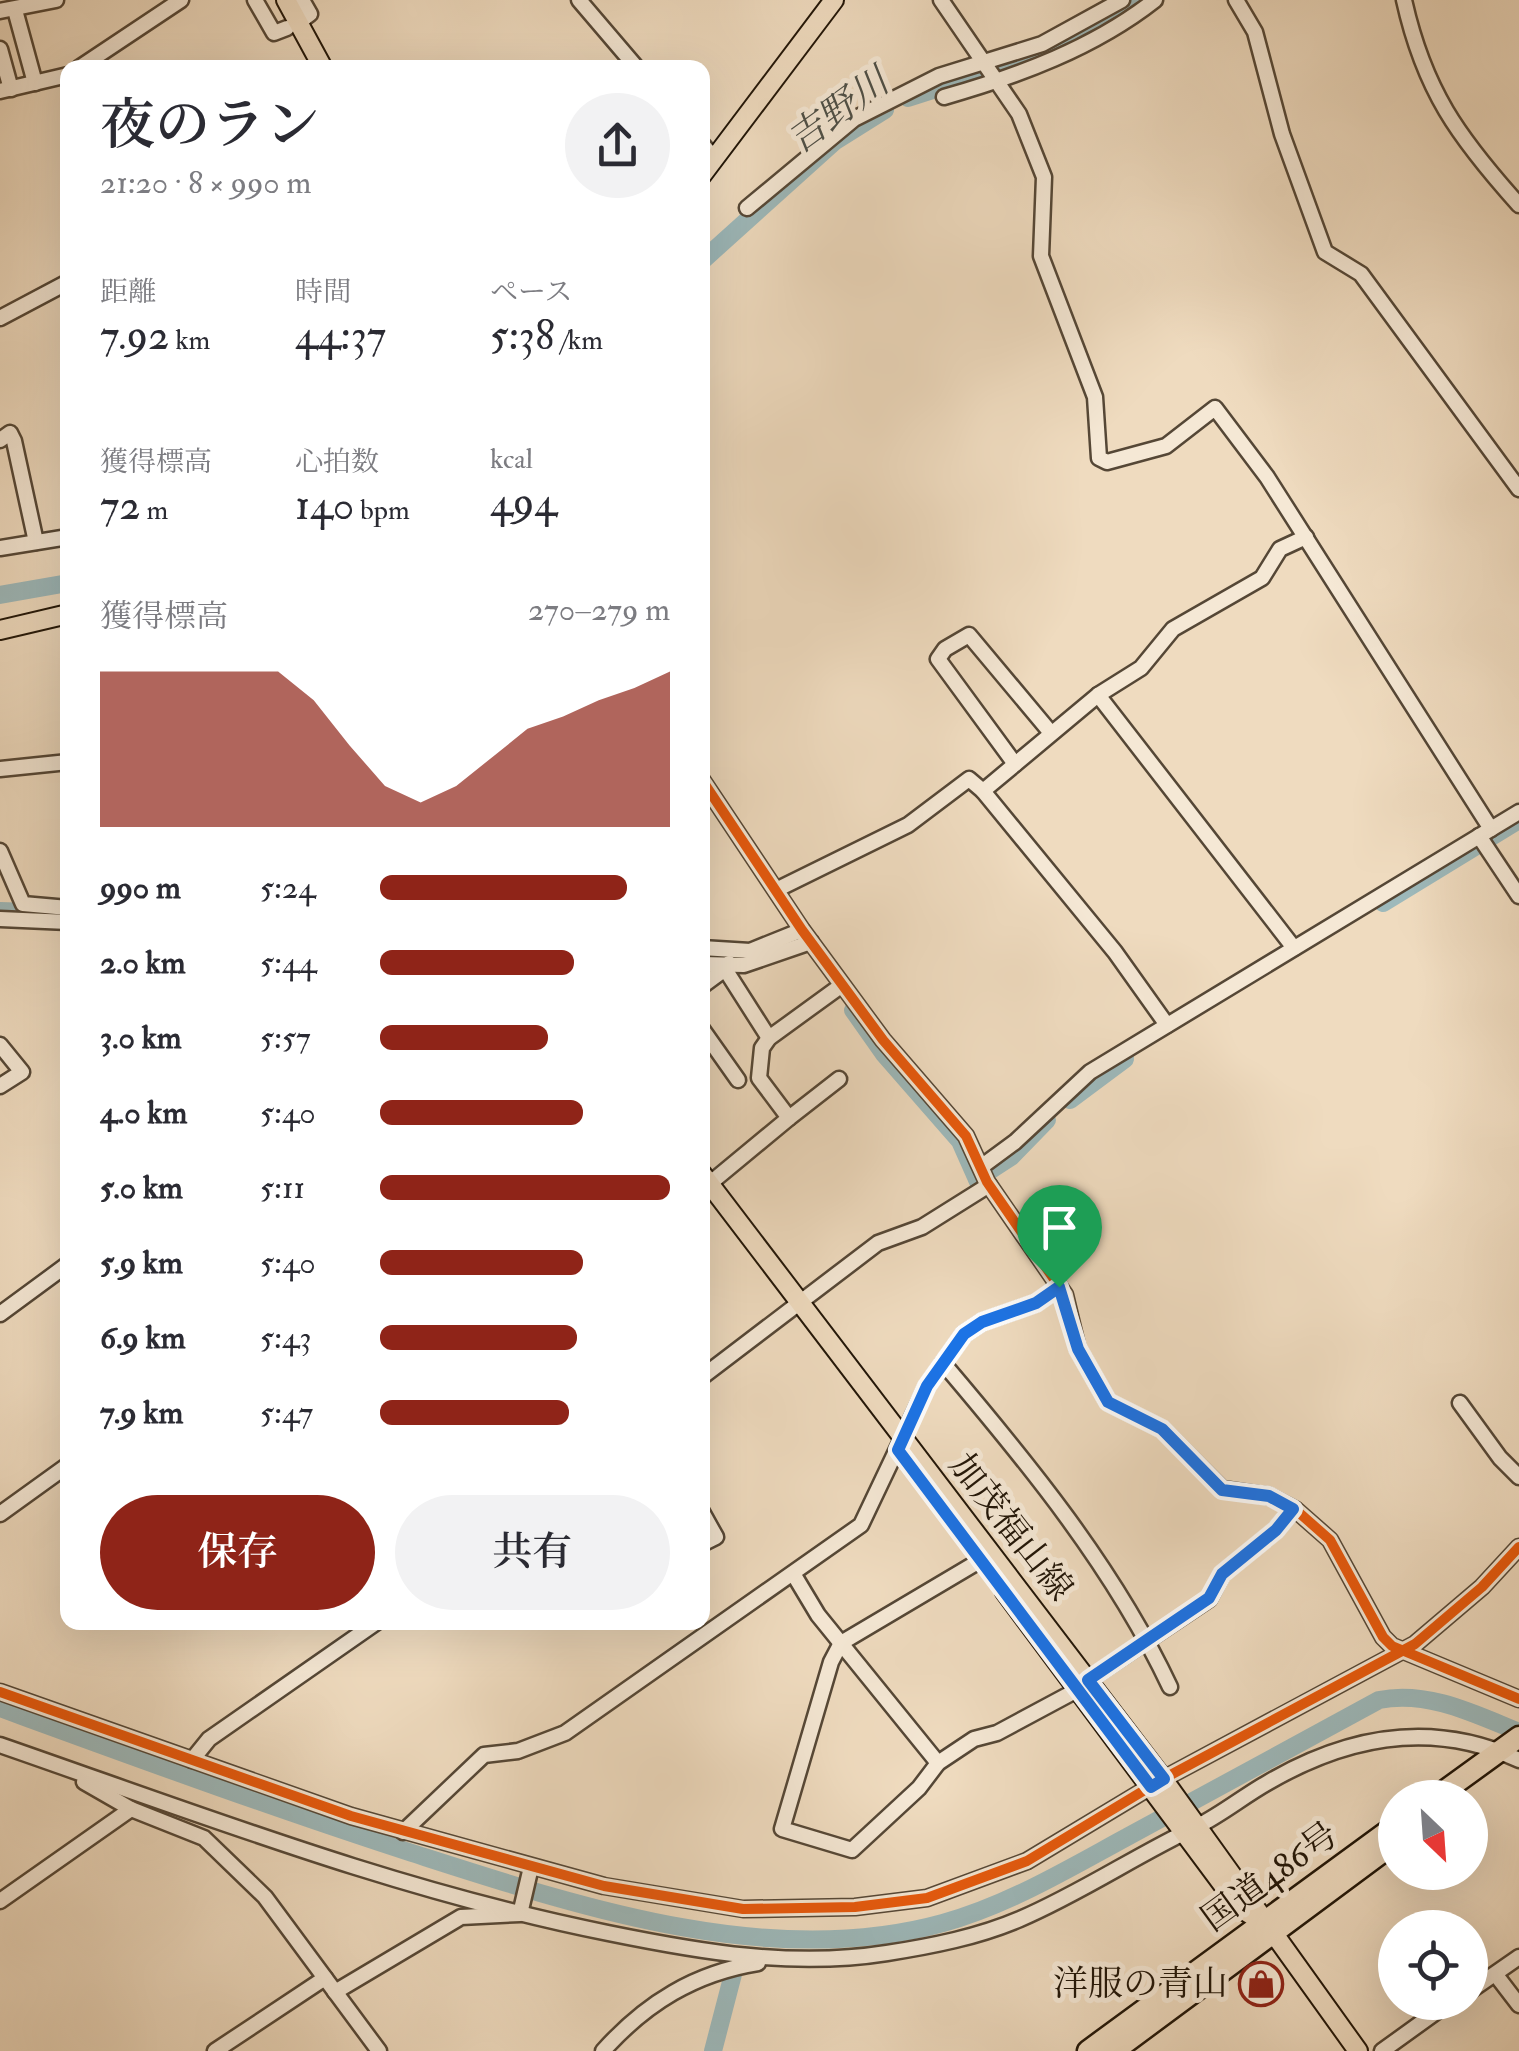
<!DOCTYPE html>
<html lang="ja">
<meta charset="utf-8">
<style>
:root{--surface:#fff;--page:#f2f2f3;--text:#2b2b33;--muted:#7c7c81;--accent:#8f2418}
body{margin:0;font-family:"IM FELL Double Pica","Noto Serif JP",serif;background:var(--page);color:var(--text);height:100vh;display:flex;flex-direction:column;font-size:38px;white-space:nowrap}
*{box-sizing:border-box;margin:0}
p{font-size:32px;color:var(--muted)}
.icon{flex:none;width:55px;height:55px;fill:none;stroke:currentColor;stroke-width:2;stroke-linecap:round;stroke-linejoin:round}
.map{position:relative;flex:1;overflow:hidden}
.details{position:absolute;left:60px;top:60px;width:650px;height:1570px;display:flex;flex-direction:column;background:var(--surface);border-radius:20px;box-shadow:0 10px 40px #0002}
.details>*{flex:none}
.needle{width:65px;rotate:155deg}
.buttons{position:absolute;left:1378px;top:1780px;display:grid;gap:20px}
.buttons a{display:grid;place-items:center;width:110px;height:110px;border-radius:50%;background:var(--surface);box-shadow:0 10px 40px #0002;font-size:50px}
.pin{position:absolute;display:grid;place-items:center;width:85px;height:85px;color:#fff;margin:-102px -42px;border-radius:50% 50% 50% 0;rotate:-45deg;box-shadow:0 0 10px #0007}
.pin .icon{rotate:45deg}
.round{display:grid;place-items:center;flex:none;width:105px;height:105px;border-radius:52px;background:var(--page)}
.headline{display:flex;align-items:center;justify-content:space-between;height:170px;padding:0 40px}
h1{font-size:55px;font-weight:600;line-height:75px}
.figures{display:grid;grid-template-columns:repeat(3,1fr);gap:15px;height:170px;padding:10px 40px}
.figures div{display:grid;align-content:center}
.figures b{font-size:42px;font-weight:600}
.figures small{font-size:28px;font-weight:400}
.figures p{font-size:28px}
.chart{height:280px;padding:20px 40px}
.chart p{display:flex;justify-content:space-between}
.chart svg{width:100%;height:180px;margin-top:10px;fill:var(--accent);opacity:.7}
.cta{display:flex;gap:20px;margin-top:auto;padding:20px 40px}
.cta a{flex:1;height:115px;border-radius:60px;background:var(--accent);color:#fff;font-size:40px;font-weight:600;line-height:115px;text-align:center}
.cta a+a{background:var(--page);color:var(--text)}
ul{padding:0 40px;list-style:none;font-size:32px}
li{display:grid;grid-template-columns:160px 120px 1fr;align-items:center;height:75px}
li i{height:25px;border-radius:12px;background:var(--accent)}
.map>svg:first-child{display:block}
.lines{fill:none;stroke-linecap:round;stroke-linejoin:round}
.river{stroke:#9db9bb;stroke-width:18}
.minor-casing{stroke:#554736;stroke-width:19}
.major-casing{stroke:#221608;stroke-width:22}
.highway-casing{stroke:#221608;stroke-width:25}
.minor{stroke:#f5e8d5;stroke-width:14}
.major{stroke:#efdbbf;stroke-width:18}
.highway{stroke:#efdbbf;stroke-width:20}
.cycleway-casing{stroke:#f5e8d5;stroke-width:16}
.cycleway{stroke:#e8590c;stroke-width:10}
.route-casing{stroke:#fff;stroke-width:20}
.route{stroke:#1a73e8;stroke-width:12}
.labels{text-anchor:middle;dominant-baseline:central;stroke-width:10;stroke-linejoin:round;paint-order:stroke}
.street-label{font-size:35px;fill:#221608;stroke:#f5e8d5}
.poi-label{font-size:35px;fill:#221608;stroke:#f5e8d5;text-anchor:end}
.water-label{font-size:38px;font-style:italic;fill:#4d4f47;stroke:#f5e8d5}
</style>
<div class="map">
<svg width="1519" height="2051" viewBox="0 0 1519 2051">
<rect width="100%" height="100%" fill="#efdbbf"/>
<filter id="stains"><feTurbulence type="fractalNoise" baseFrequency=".002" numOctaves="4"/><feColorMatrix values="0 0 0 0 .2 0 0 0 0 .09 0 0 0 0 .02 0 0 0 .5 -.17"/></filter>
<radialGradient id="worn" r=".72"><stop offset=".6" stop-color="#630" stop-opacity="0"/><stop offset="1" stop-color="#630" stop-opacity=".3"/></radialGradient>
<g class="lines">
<g class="river">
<polyline points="908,98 1042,55 1141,0"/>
<polyline points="702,261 834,142 885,110"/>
<polyline points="0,595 68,583"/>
<polyline points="1383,903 1519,820"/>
<polyline points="0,911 62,913"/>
<polyline points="853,1010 884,1054 960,1141 980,1186"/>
<polyline points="1070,1100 1125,1059"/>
<polyline points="977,1179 1011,1157 1047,1120"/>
<path d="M0,1708c137,50 273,100 412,145 165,53 358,118 531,70 65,-18 125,-54 184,-86 84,-46 168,-92 252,-137 48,-10 96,14 140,32"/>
<polyline points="713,2051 738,1955"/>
</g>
<defs>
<g id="minor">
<polyline points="255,0 274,33 287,28"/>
<polyline points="579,0 637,68"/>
<polyline points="941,0 1019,114 1044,177 1041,256 1095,397 1099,458 1107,462 1166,446 1215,408 1267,477 1491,829"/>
<polyline points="1236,0 1255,32 1282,134 1325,252 1361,274 1519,489"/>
<path d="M1404,0c20,90 54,137 115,205"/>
<polyline points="15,10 35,83"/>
<polyline points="0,11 56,0"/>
<polyline points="298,23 310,14 302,0"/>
<polyline points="0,49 11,89"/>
<polyline points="79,68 181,0"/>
<polyline points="0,91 68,75"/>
<path d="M944,97c74,-21 150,-49 211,-97"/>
<polyline points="702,144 715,159"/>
<polyline points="747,208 854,119 939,76 1042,44 1122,0"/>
<polyline points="0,318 68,282"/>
<polyline points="0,440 10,433 14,441 36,542"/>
<polyline points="0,548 68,537"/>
<polyline points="1098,695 1294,948"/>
<polyline points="1015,764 938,659 945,649 969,635 1051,733"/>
<polyline points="0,769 68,762"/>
<polyline points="702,780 802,930 883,1040 966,1136 987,1182 1065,1295 1078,1349 1108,1402 1162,1429 1222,1489 1269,1496 1296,1510 1330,1540 1383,1637 1392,1646 1519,1699"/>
<polyline points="983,791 1115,952 1167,1025"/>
<polyline points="1479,836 1519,896"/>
<polyline points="0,851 23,904 68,908"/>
<polyline points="776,890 908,825 969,779 983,791 1098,695 1141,668 1173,629 1262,578 1280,549 1306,537"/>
<polyline points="0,919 68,922"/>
<polyline points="702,948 750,951 802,930"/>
<polyline points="729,963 725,969 769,1038"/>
<polyline points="702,964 744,965 811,942"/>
<polyline points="702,986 725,969"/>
<polyline points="702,1029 738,1080"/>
<polyline points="0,1045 22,1072 0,1086"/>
<polyline points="789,1118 839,1079"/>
<polyline points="981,1167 1015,1142 1090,1072 1519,812"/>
<polyline points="702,1190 789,1118 759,1078 762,1048 769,1038 842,985"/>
<polyline points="0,1314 68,1264"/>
<path d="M943,1363c85,100 171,205 227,324"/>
<polyline points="702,1377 878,1243 922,1227 989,1185"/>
<polyline points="1460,1403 1500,1458 1519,1477"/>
<polyline points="702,1512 716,1537 702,1544"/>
<polyline points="0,1514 68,1465"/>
<polyline points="981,1560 841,1643 831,1662 782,1829 852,1850 919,1788 938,1763 974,1739 997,1733 1079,1689"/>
<polyline points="794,1575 818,1615 938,1763"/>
<polyline points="1088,1680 1209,1599 1222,1574 1276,1530 1293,1509"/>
<polyline points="0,1692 351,1816 604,1886 743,1909 855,1907 927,1898 1027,1861 1163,1779 1415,1644 1482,1587 1519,1547"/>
<path d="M0,1745c202,70 398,146 608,188 93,19 185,35 279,20 45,-7 91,-16 133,-34 61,-26 118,-65 178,-93 24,-12 46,-30 69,-43 80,-47 166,-63 252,-23"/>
<polyline points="192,1760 209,1739 377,1622"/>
<polyline points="84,1782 131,1809 204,1838 265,1897 379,2051"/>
<polyline points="403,1832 484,1755 518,1751 565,1733 861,1525 927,1386 964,1334 982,1322 1036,1303 1059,1287"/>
<polyline points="0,1901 131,1809"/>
<polyline points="1496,1975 1519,2005"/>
<polyline points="1470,1991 1519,1957"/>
<polyline points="335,1992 461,1917 520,1914 531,1867"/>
<polyline points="215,2051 325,1978"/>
<path d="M603,2051c43,-48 92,-78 155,-88"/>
<polyline points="1382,2051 1450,2002"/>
</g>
<g id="major">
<polyline points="286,0 323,68"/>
<polyline points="702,175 834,0"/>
<polyline points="0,630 68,614"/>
<polyline points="702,1174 1163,1779 1358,2051"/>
<polyline points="1005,1592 1240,1908 1262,1922"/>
</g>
<g id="highway">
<polyline points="1435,1798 1519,1737"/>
<polyline points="1088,2051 1395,1826"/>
<polyline points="1114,2051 1381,1853"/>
</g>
</defs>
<use href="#minor" class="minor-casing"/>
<use href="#major" class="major-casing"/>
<use href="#highway" class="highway-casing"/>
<use href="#minor" class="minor"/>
<use href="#major" class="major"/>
<use href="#highway" class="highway"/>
<defs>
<g id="cycleway">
<polyline points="702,780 802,930 883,1040 966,1136 987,1182 1065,1295 1078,1349 1108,1402 1162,1429 1222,1489 1269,1496 1296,1510 1330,1540 1383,1637 1392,1646 1519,1699"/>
<polyline points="0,1692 351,1816 604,1886 743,1909 855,1907 927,1898 1027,1861 1163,1779 1415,1644 1482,1587 1519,1547"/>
</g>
</defs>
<use href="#cycleway" class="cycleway-casing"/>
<use href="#cycleway" class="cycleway"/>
</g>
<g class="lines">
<defs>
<polygon id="route" points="1059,1287 1078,1349 1108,1402 1162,1429 1222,1490 1269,1496 1293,1509 1276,1530 1222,1574 1209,1598 1088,1680 1164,1779 1151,1787 898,1450 927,1386 964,1334 982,1322 1036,1303"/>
</defs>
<use href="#route" class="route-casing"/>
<use href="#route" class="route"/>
</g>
<defs>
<symbol id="shop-ring" viewBox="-11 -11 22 22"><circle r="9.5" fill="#f5e8d5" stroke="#8f2418" stroke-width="1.5"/><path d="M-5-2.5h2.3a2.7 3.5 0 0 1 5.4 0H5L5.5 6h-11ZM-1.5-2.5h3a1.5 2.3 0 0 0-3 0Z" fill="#8f2418"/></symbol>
</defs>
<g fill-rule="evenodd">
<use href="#shop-ring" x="1236" y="1959" width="50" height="50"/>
</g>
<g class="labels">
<g class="street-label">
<text transform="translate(1011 1527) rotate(52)">加茂福山線</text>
<text transform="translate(1270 1877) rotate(-36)">国道486号</text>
</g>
<g class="poi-label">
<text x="1228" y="1984">洋服の青山</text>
</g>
<g class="water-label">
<text transform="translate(838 111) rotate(-36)">吉野川</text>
</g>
</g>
<rect width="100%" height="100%" filter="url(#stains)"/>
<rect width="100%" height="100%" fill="url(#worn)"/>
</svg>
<div class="buttons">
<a><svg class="needle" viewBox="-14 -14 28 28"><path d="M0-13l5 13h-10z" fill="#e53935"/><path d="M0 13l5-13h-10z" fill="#7c7c81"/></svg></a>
<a><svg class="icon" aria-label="locate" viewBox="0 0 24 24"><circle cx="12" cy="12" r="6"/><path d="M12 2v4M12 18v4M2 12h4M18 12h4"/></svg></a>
</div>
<div class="pin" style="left:1059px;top:1287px;background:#1e9e55"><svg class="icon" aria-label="arrive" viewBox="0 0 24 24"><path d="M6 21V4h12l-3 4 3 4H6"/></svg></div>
<section class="details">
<div class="headline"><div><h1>夜のラン</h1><p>21:20 · 8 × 990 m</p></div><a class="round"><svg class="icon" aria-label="share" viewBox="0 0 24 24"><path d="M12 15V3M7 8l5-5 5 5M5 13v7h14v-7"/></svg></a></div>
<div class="figures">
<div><p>距離</p><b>7.92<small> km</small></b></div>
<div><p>時間</p><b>44:37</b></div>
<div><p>ペース</p><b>5:38<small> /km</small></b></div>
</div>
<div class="figures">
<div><p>獲得標高</p><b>72<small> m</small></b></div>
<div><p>心拍数</p><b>140<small> bpm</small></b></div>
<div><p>kcal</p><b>494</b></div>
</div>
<div class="chart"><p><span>獲得標高</span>270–279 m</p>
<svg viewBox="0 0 160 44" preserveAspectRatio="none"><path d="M0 44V6L10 6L20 6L30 6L40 6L50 6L60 13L70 24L80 34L90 38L100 34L110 27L120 20L130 17L140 13L150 10L160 6V44z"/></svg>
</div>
<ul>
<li><b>990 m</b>5:24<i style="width:85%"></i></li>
<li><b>2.0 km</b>5:44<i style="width:67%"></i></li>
<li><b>3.0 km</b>5:57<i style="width:58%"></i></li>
<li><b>4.0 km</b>5:40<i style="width:70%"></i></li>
<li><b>5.0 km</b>5:11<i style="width:100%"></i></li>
<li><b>5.9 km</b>5:40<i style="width:70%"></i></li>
<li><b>6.9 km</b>5:43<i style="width:68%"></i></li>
<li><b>7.9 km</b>5:47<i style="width:65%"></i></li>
</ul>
<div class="cta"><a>保存</a><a>共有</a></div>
</section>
</div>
